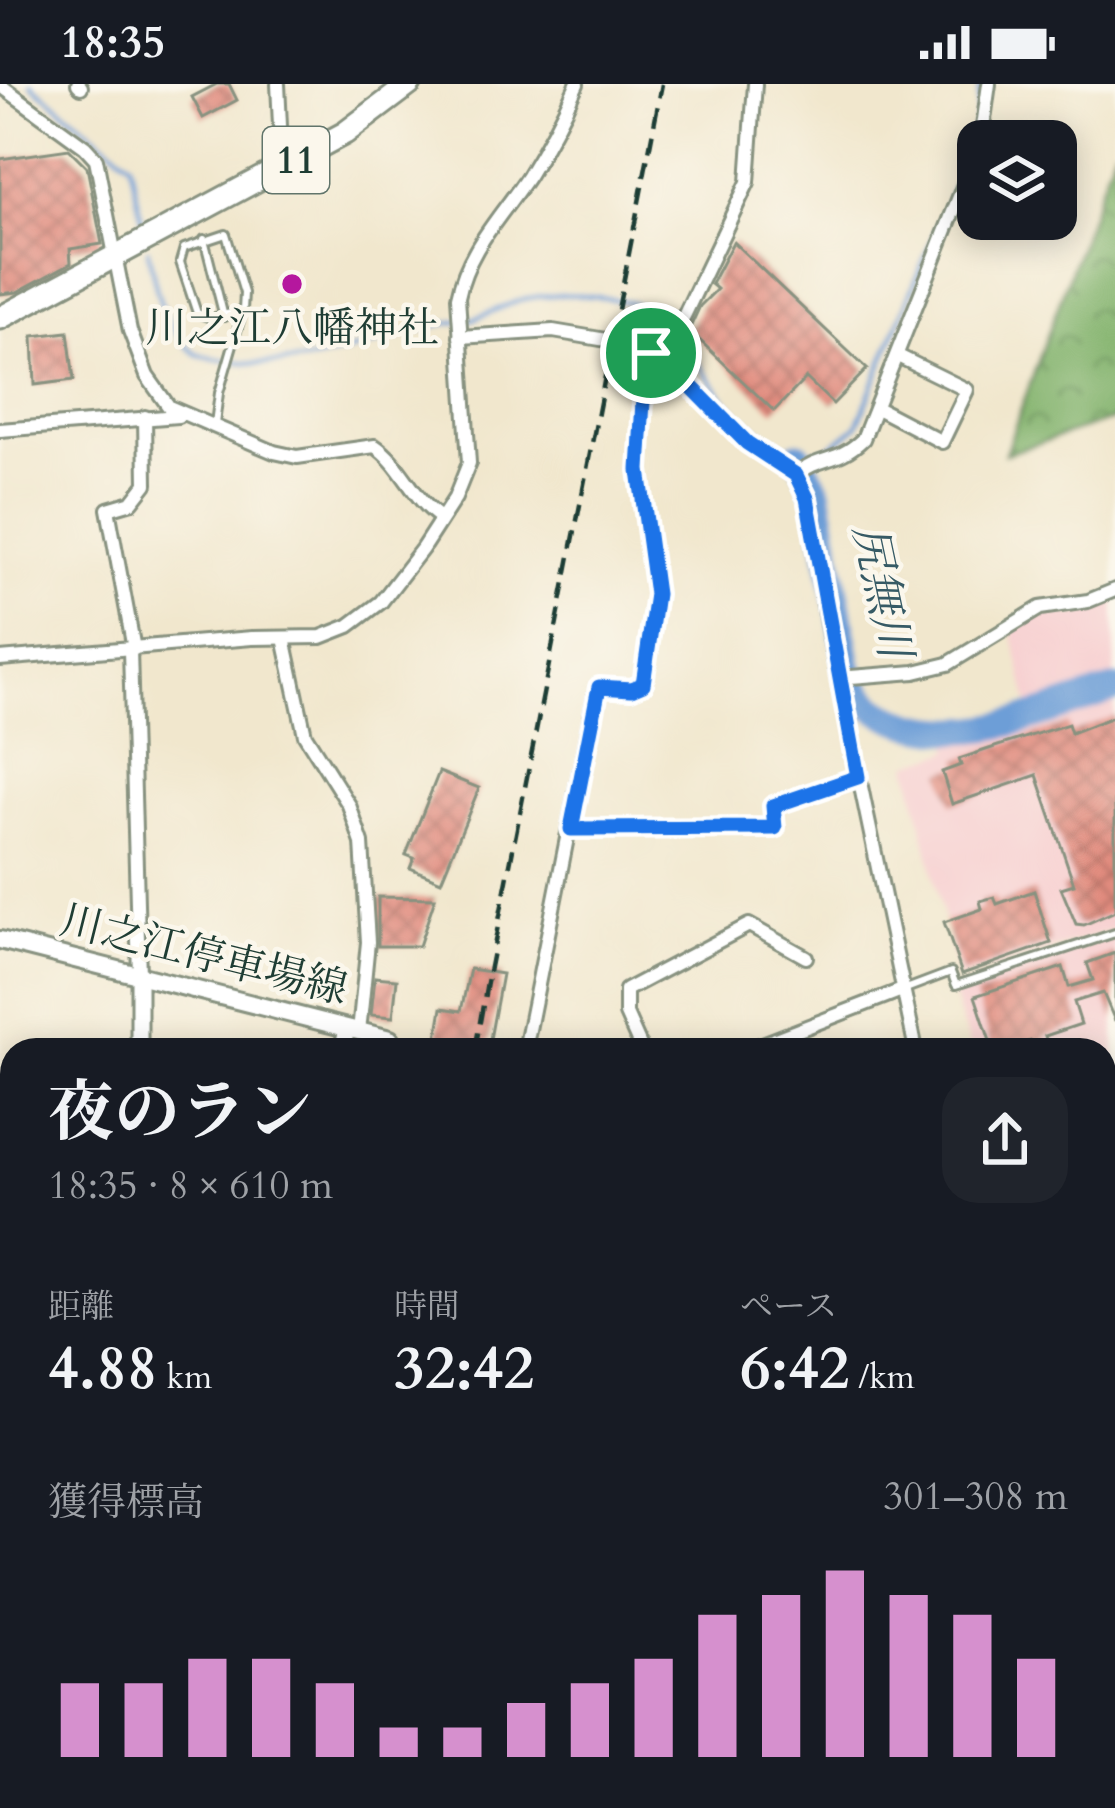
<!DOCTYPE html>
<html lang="ja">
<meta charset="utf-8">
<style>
:root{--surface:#171b24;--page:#20242c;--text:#f1f3f6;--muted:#9ea1a6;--accent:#d690ce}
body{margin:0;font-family:Cardo,"Noto Serif JP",serif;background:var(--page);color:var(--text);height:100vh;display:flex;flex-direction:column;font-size:45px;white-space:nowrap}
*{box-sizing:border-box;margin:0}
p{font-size:39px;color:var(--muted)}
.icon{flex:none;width:66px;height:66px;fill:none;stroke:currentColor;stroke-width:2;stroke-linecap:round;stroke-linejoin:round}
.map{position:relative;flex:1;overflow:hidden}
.drawer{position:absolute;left:0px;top:954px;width:1116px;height:771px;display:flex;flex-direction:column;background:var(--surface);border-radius:36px 36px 0 0;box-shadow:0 6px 30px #0003}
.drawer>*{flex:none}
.tools{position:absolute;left:957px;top:36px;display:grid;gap:24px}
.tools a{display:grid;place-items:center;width:120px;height:120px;border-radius:24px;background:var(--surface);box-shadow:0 6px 30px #0003;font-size:60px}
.pin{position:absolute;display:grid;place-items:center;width:102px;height:102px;color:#fff;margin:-51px;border:6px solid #fff;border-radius:50%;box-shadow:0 3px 12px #0007}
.round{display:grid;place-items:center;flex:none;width:126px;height:126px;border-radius:36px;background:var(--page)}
.head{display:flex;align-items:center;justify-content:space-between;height:204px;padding:0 48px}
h1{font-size:66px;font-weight:700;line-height:90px}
.metrics{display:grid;grid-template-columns:repeat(3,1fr);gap:18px;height:204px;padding:12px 48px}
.metrics div{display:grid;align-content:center}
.metrics b{font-size:60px;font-weight:700}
.metrics small{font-size:33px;font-weight:400}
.metrics p{font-size:33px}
.chart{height:336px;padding:24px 48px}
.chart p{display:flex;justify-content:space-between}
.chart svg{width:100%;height:216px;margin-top:12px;stroke:var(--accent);stroke-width:6}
.status{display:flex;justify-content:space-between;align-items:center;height:84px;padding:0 60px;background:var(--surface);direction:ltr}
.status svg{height:33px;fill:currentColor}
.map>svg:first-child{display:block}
.built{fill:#f7cfd0}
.forest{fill:url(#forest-crowns);stroke:#527851;stroke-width:3}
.garden{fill:#a5d27f;stroke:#62885a;stroke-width:3}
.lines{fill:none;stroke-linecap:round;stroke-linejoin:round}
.stream{stroke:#6d9ed7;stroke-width:4.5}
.river{stroke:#6d9ed7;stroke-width:27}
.building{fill:url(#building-cross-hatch)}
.service-casing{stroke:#889280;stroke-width:12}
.minor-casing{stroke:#889280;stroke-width:18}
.tertiary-casing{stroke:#889280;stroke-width:21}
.secondary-casing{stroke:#889280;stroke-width:22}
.trunk-casing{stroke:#889280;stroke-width:27}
.service{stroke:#fff;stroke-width:6}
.minor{stroke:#fff;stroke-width:12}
.tertiary{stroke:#fff;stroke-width:15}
.secondary{stroke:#fff;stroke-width:16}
.trunk{stroke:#fff;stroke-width:21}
.rail{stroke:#1f3d34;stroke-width:4.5;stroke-dasharray:18 9;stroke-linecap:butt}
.route-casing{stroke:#fff;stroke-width:24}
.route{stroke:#1a73e8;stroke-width:15}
.poi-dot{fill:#b5179e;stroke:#fbf7ec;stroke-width:4.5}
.labels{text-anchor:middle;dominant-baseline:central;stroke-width:9;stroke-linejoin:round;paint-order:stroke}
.shield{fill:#fbf7ec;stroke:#61756b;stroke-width:3}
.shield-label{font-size:39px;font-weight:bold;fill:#1f3d34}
.poi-label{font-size:42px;fill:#1f3d34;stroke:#fbf7ec}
.street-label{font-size:42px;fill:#1f3d34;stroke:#fbf7ec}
.water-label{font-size:45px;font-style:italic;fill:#365a65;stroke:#fbf7ec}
</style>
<div class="status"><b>18:35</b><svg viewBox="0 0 49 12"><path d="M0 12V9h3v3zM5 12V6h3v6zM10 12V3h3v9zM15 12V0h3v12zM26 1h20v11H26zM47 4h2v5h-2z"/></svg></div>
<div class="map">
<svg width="1115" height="1724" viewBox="0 0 1115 1724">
<defs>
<pattern id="forest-crowns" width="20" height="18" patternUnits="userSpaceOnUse" patternTransform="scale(3)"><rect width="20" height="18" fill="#84b46e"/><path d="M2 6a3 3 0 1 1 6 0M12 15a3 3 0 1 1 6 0" fill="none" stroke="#6b945b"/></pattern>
<pattern id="building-cross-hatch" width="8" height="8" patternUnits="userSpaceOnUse" patternTransform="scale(3)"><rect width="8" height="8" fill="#e18b7e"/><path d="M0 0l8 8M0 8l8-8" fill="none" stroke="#b67368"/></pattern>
</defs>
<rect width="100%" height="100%" fill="#fbf7ec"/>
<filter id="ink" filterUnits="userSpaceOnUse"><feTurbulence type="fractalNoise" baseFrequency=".00833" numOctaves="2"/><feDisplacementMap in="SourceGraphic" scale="24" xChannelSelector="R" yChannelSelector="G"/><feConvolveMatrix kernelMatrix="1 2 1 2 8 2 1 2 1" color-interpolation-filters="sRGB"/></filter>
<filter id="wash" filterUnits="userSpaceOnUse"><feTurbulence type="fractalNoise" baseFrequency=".004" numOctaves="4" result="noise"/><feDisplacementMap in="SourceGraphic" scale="48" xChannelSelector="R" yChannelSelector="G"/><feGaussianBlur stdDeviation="2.7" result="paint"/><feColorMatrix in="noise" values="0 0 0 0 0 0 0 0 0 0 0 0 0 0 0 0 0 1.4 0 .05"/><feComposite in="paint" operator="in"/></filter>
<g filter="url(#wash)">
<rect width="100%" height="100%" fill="#f1e7cd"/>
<g class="built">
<polygon points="1115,514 1115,845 958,896 908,680 950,667 949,652 988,651 1033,637 1012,548 1029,528 1076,531"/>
<polygon points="1115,853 1115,1206 1104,1210 1104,966 971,966 951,906"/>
</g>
<polygon class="forest" points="1115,63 1115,335 1005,370"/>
<polygon class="garden" points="1115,1012 1115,1206 1104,1210 1104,1016"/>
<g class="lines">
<g class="stream">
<polyline points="31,0 130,78 145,149"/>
<path d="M148,166c7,37 15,83 49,104 9,5 25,5 35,7 74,11 136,-17 205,-36 11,-3 24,-3 36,-6 23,-8 43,-20 68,-23 30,-4 62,0 91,7 38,10 74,76 100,104 18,21 43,33 66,47l29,-4 30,-24 104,-258 15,-45 4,-39"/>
</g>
<path class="river" d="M798,370l20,37 31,175c11,37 29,49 65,59 69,18 136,-15 201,-36"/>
</g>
<g id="blocks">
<g class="building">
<polygon points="217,0 229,0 237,16 203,34 192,13"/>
<polygon points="69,65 87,83 102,160 70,165 71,179 17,208 0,210 0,75"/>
<polygon points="733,158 867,285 833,320 806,294 774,327 689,246 700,222 717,205 711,200"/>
<polygon points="68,248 74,296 35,301 33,252"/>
<polygon points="1115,632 1115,827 1084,841 1076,840 1061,804 1074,800 1037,691 952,720 942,688 961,681 959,675 998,662 1068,640 1071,649"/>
<polygon points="439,688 479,704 441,797 410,784 414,774 406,771"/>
<polygon points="1034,807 1051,859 962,890 944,838 982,825 980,817 994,813 997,820"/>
<polygon points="378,813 435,814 419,862 378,862"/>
<polygon points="1115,869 1115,937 1103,909 1074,918 1081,940 1045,952 1049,966 1034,966 1031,957 993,966 975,912 1063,883 1069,903 1093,896 1087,879"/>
<polygon points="470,885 502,890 488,966 435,966 442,924 461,927"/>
<polygon points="375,893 397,895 393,933 371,931"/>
<rect x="0" y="1333" width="12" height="114"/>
</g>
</g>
</g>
<g filter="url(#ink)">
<use href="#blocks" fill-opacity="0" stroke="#889280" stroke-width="3"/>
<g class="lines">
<defs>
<g id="service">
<polyline points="204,155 224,233"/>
<polyline points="215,340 219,309 243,226 244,209 226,150 184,164 180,178 197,229 211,234 243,226"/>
<polyline points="906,905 951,888 956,901 1115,849"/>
</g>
<g id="minor">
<polyline points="78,0 81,3"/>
<polyline points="278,0 282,83"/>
<path d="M0,1l85,62 11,12 34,172 17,45 22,31 105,45 23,5 78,-11c27,18 38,54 66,72"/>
<polyline points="981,57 989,0"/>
<polyline points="460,253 553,247 636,261 663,276 747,359 796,391 811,432 827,540 916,966"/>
<polyline points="663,276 748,98 755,0"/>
<polyline points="877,324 942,358 967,306 898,272"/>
<polyline points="0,346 178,332"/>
<path d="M796,391c25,-20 41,-11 67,-36l115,-290"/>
<polyline points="284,554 305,651 349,721 362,759 368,858 359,948"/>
<polyline points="134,565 108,425 132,418 146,400 145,333"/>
<polyline points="130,566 139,892"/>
<path d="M0,575l252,-21 69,-1 28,-11 32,-24 41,-53 33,-51 14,-35 -11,-166c10,-49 43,-80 70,-121 18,-29 35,-61 49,-92"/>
<polyline points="838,594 915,588 948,580 1040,524 1088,517 1115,506"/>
<polyline points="571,745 775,744 773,722 858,693"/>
<polyline points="525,966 595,613 599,603 631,605 643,600 656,510 639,386 644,300 651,269"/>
<polyline points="642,966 626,930 626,906 749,841 806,873"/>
<polyline points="747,966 902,906"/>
<polyline points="0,1030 12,1030"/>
<polyline points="0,1201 12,1201"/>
<polyline points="1104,1257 1115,1253"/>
<polyline points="0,1322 12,1322"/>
<polyline points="0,1494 12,1493"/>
<polyline points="1104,1528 1115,1522"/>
<polyline points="743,1713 747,1724"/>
<polyline points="539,1724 540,1713"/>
</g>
<g id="tertiary">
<polyline points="139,966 139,892"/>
<polyline points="342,966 347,945"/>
<polyline points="1104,1643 1115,1639"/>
<polyline points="0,1705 12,1704"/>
<polyline points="150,1713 254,1724"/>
<polyline points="790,1724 871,1713"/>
</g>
<polyline id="secondary" points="0,856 390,955"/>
<polyline id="trunk" points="0,234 345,49 410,0"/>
</defs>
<use href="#service" class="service-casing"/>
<use href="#minor" class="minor-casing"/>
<use href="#tertiary" class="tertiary-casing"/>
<use href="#secondary" class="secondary-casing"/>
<use href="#trunk" class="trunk-casing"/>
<use href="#service" class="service"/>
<use href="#minor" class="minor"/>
<use href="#tertiary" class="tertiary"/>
<use href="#secondary" class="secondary"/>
<use href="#trunk" class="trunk"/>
<g class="rail">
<polyline points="489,888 662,0"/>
<polyline points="475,966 488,893"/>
<polyline points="350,1724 351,1713"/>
</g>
</g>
</g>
<g class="lines" filter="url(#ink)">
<defs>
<polygon id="route" points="651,269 682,293 747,359 796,391 807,414 858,693 773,722 775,744 571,745 599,603 631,605 643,600 656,510 639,386 644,300"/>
</defs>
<use href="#route" class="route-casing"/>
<use href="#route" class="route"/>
</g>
<circle class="poi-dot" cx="292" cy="200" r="12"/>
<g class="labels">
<rect class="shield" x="263" y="43" width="66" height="66" rx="9"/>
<g class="shield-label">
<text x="296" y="76">11</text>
</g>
<g class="poi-label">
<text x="292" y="244">川之江八幡神社</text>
</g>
<g class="street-label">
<text transform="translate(204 871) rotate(14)">川之江停車場線</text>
</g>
<g class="water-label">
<text transform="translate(882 507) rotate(78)">尻無川</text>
</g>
</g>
</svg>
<div class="tools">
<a><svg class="icon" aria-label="layers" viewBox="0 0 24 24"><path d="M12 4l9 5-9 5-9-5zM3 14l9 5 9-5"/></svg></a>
</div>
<div class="pin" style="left:651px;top:269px;background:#1e9e55"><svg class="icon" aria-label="arrive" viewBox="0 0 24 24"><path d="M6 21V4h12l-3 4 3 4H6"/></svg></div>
<section class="drawer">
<div class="head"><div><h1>夜のラン</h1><p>18:35 · 8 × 610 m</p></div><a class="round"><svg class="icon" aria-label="share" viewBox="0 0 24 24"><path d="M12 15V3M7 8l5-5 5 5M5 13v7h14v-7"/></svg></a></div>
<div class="metrics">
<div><p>距離</p><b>4.88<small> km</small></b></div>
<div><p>時間</p><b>32:42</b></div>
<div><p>ペース</p><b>6:42<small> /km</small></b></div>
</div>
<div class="chart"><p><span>獲得標高</span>301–308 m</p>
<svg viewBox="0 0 160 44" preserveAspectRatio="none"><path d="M5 44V29M15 44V29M25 44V24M35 44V24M45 44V29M55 44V38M65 44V38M75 44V33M85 44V29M95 44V24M105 44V15M115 44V11M125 44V6M135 44V11M145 44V15M155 44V24"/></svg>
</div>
</section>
</div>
